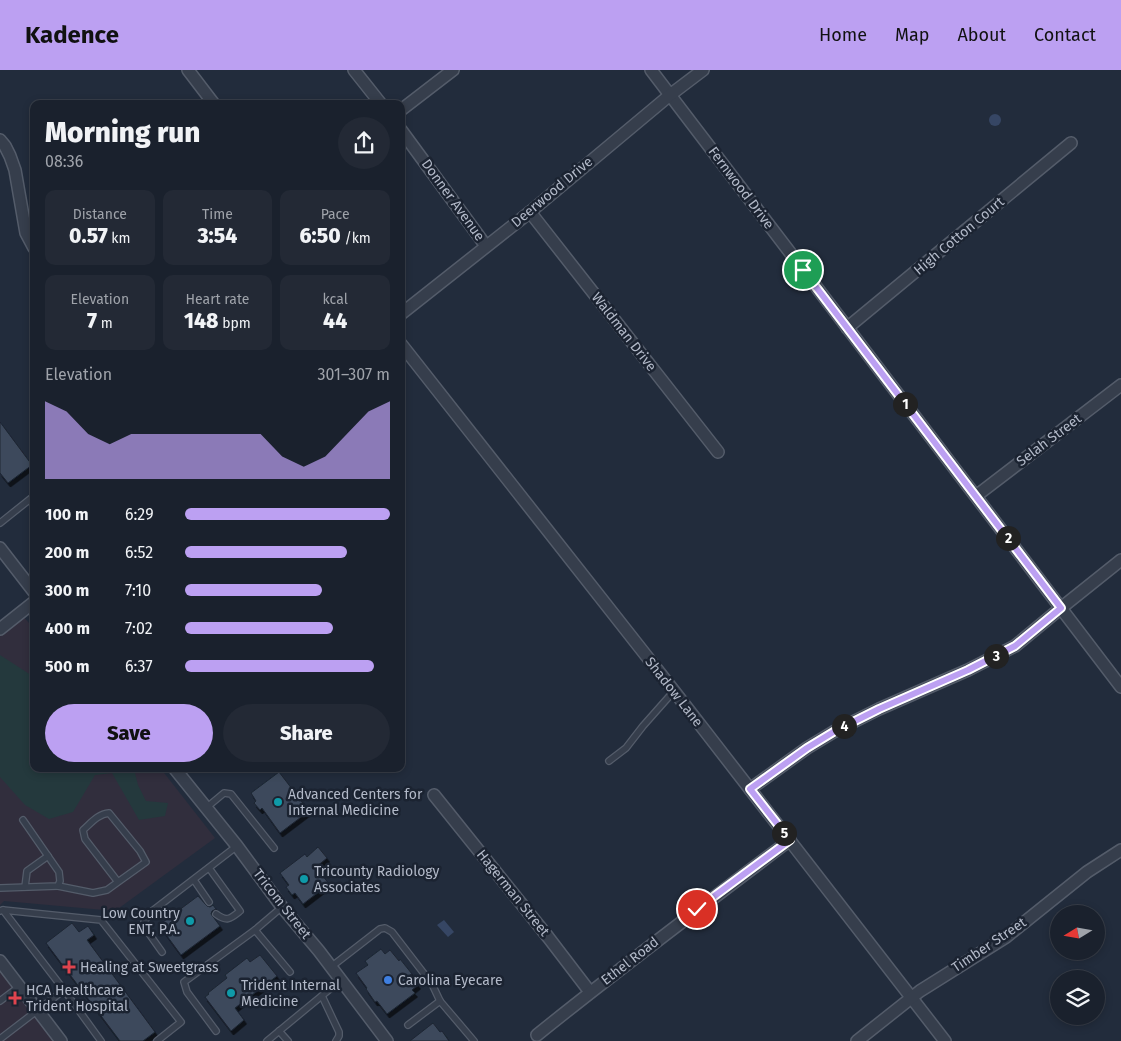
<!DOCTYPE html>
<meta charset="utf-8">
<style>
:root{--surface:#1a212d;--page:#232935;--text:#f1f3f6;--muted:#9fa3aa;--line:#383e49;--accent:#bca0f2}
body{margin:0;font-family:"Fira Sans",sans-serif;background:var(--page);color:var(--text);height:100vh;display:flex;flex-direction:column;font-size:19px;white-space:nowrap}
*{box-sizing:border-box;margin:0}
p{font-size:16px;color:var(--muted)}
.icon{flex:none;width:28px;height:28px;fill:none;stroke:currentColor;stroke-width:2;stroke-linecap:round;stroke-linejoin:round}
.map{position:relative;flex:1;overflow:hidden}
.sheet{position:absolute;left:30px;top:30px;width:375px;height:672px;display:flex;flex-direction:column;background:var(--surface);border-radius:10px;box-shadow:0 2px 8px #0003,0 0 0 1px var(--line)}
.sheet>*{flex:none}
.needle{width:32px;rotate:259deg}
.controls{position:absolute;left:1050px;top:835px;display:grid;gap:10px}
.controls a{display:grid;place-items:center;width:55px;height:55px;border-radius:50%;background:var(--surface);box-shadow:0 2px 8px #0003,0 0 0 1px var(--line);font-size:25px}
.pin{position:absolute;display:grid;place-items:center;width:42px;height:42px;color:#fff;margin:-21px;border:2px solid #fff;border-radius:50%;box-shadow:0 1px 5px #0007}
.km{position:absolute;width:25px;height:25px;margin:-12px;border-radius:50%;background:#222;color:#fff;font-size:14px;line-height:25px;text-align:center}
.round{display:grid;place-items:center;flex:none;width:52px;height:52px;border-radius:26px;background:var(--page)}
.summary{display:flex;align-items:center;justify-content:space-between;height:85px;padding:0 15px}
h1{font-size:28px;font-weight:800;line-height:38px}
.figures{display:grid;grid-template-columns:repeat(3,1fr);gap:8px;height:85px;padding:5px 15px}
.figures div{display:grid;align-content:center;border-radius:10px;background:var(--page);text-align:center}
.figures b{font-size:21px;font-weight:800}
.figures small{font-size:14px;font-weight:400}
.figures p{font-size:14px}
.chart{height:140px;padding:10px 15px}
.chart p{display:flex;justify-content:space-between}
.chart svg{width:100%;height:90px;margin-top:5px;fill:var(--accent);opacity:.7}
.button{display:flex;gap:10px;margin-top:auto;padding:10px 15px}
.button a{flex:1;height:58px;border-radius:30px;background:var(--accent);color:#111;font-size:20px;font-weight:800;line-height:58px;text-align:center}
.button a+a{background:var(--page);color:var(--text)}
ul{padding:0 15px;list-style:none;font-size:16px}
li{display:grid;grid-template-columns:80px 60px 1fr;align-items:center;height:38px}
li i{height:12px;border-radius:6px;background:var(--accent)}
header{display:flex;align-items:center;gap:30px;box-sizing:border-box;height:70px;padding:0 25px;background:var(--accent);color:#111}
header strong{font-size:24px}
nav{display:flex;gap:28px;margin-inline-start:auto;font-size:18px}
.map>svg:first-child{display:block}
.medical{fill:#312e3d}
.green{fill:#24393d}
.water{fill:#364664}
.building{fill:#3e4a5b;stroke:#1d2533;filter:url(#shadow)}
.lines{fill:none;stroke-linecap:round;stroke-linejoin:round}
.service-casing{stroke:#545c6a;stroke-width:8}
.minor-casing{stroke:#545c6a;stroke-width:14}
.service{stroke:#363e4c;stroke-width:5.5}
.minor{stroke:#363e4c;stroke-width:11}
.route-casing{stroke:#fff;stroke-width:10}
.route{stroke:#bca0f2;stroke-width:6}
.culture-dot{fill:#0f9aa8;stroke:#1b2331;stroke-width:2}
.health-dot{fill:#e0444e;stroke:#1b2331;stroke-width:2}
.shop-dot{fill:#3f7fe0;stroke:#1b2331;stroke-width:2}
.labels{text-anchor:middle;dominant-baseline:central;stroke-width:5;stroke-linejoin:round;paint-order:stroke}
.street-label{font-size:14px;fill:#b2b9c8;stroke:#1b2331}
.poi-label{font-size:14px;fill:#b2b9c8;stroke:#1b2331;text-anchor:start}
</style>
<header>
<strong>Kadence</strong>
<nav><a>Home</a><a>Map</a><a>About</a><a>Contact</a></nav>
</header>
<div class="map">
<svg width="1121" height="971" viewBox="0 0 1121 971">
<defs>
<filter id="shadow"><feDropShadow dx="2.5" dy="4" stdDeviation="0" flood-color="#0009"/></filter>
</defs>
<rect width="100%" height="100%" fill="#222c3c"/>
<g class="medical">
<polygon points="20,543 29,553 34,553 34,699 161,699 215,768 115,841 4,831 0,835 0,559"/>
<polygon points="0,891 61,971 0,971"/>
</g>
<polygon class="green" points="0,585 34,607 34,699 134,699 138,715 146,731 168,733 165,746 139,750 112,703 95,705 73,742 49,749 25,735 0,707"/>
<g class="water">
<circle cx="995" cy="50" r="6"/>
<polygon points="444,850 454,862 448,867 437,855"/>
</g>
<g class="building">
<polygon points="0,352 32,395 8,413 0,403"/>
<polygon points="279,702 309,741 280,763 262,738 260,740 254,733 256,731 251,723"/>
<polygon points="318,777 327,788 316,797 329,814 303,834 295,823 292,825 286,817 289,815 280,803 305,784 307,787"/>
<polygon points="198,826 207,836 210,837 213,835 216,839 212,841 211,844 220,856 181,885 159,855"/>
<polygon points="72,853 79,862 88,856 94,865 87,870 155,962 143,971 120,971 46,873"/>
<polygon points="381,879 385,884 390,880 399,891 400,889 412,904 410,905 418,915 412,920 415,923 387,944 377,931 375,932 366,919 367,918 356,903 368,895 365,891"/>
<polygon points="260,885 277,906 235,938 244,950 231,961 205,927 209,924 208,923 227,908 225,905 247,888 250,892"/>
<polygon points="433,953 440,962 442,961 449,971 410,971"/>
</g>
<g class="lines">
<defs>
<g id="service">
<polyline points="0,453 34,426"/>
<polyline points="609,691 626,678 643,656 674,621"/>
<polyline points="206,738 224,723 231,724 274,778"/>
<path d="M209,798l31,43c-10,8 -13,11 -24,3"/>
<polyline points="194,810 209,832"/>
<path d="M58,816l35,7 14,-3 11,-8 -33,-43 -2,-9c8,-7 15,-16 26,-17l31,38 6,11 -28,20"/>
<polyline points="25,817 27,801 48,786"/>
<polyline points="0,818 58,816 60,811 59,802 23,750"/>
<polyline points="3,840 64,920"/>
<polyline points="0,841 3,840 101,850 181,952 157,971"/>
<polyline points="255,860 290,902"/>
<polyline points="162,882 145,858 144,852 151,842 237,776"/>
<polyline points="331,897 380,859 385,858 392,862 432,914 440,931 474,971"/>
<polyline points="322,926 339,962 339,966 336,971"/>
<polyline points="0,931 20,916"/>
<polyline points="408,955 440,931"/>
<polyline points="216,961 187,922 184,912 255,860 282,837"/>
<polyline points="279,961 288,971"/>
<polyline points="0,969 64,920 101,971"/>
<polyline points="267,971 341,910"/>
</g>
<g id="minor">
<polyline points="188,0 214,34"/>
<polyline points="354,0 381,34"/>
<polyline points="651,0 1121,617"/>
<polyline points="401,40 453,0"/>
<polyline points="401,60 486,176"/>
<polyline points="0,70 5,76 10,86 15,100 26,163 34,178"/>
<polyline points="530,142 718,382"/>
<polyline points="401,244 530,142 670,25 703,0"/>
<polyline points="847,258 1071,73"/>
<polyline points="401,274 674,621 945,971"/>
<polyline points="976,426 1121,315"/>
<polyline points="0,478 34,522"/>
<polyline points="0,559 34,532"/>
<polyline points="175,699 237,776 282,837 319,881 387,971"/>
<polyline points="750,719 807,678 835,661 879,639 968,600 1015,576 1061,538 1121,490"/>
<polyline points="434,725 548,867 590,922"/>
<polyline points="0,891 61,971"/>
<path d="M537,965c83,-67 168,-131 253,-195"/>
<polyline points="857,971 920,921 1006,867 1087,802 1121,780"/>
</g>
</defs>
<use href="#service" class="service-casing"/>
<use href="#minor" class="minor-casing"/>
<use href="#service" class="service"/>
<use href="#minor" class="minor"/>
</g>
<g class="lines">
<defs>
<polyline id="route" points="697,839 790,770 750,719 807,678 835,661 879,639 968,600 1015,576 1061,538 803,200"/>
</defs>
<use href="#route" class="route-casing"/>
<use href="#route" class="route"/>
</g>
<g class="culture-dot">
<circle cx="278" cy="732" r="5"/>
<circle cx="304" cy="809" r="5"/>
<circle cx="190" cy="851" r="5"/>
<circle cx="231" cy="923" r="5"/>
</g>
<g class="health-dot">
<path d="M66.5 889.5h5v5h5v5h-5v5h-5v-5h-5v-5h5z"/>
<path d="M12.5 920.5h5v5h5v5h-5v5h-5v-5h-5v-5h5z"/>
</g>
<circle class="shop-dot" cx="388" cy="910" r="5"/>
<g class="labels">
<g class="street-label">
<text transform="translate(741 118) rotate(53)">Fernwood Drive</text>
<text transform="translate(552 122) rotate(-40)">Deerwood Drive</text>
<text transform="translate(453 130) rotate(54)">Donner Avenue</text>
<text transform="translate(959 166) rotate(-40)">High Cotton Court</text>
<text transform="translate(624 262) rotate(52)">Waldman Drive</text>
<text transform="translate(1049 370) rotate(-37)">Selah Street</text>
<text transform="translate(674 622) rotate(52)">Shadow Lane</text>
<text transform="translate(513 823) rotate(51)">Hagerman Street</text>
<text transform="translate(282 834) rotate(52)">Tricom Street</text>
<text transform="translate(989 875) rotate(-34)">Timber Street</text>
<text transform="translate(630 891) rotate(-38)">Ethel Road</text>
</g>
<g class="poi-label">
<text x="288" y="724">Advanced Centers for<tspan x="288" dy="16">Internal Medicine</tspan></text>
<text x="314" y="801">Tricounty Radiology<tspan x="314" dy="16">Associates</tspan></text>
<text x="180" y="843" text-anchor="end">Low Country<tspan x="180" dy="16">ENT, P.A.</tspan></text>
<text x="80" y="897">Healing at Sweetgrass</text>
<text x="398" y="910">Carolina Eyecare</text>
<text x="241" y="915">Trident Internal<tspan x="241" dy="16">Medicine</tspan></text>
<text x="26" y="920">HCA Healthcare<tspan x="26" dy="16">Trident Hospital</tspan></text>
</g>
</g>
</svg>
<div class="controls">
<a><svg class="needle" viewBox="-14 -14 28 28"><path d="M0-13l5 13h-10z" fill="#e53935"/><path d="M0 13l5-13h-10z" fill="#9fa3aa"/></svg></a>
<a><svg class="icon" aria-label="layers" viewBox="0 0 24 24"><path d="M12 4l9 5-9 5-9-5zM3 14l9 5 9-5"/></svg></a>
</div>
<div class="pin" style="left:803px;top:200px;background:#1e9e55"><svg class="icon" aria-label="arrive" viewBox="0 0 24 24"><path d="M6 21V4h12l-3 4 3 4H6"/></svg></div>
<div class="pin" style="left:697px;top:839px;background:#d93025"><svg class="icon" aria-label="check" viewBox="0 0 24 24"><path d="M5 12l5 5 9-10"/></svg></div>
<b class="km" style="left:905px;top:334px">1</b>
<b class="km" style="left:1008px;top:468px">2</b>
<b class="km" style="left:996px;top:586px">3</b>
<b class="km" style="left:844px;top:656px">4</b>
<b class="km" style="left:784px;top:763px">5</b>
<section class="sheet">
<div class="summary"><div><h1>Morning run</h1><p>08:36</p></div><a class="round"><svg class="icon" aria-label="share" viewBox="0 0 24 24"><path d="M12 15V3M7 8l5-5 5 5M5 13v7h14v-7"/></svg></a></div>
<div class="figures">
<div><p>Distance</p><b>0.57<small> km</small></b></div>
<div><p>Time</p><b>3:54</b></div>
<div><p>Pace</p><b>6:50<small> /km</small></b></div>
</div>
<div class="figures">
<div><p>Elevation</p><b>7<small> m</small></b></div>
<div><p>Heart rate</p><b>148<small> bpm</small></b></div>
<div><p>kcal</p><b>44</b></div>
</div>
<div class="chart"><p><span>Elevation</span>301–307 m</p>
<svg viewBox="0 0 160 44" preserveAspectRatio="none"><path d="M0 44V6L10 11L20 22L30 27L40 22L50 22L60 22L70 22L80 22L90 22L100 22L110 33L120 38L130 33L140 22L150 11L160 6V44z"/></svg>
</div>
<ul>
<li><b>100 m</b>6:29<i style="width:100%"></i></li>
<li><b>200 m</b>6:52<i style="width:79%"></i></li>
<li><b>300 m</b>7:10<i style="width:67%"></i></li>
<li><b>400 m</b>7:02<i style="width:72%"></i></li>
<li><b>500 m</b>6:37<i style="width:92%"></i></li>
</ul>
<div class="button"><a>Save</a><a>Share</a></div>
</section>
</div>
